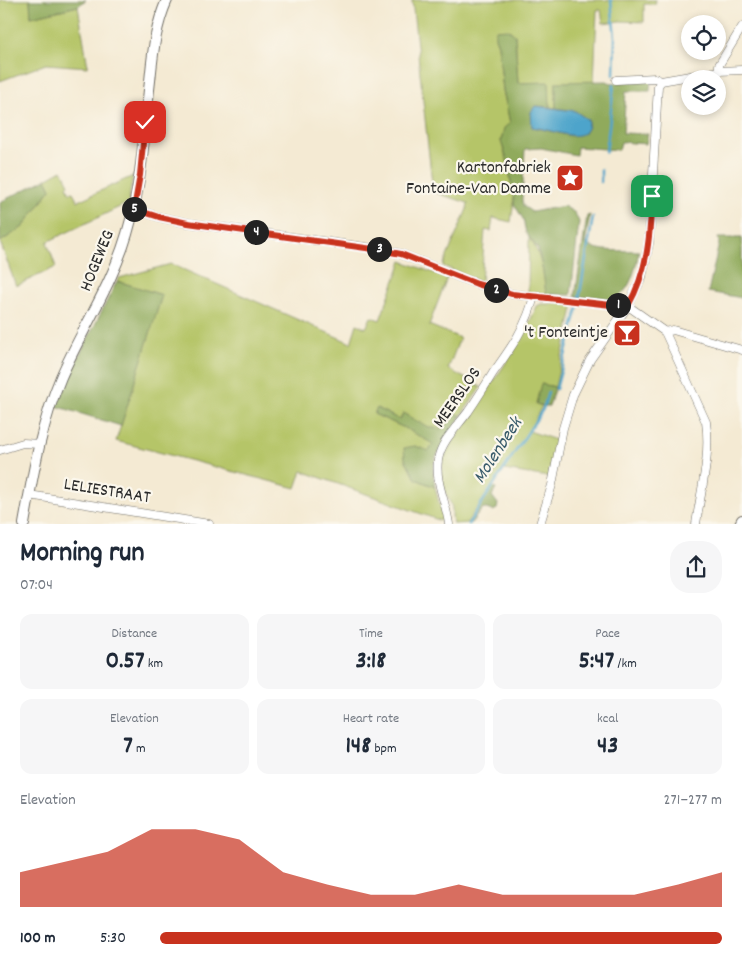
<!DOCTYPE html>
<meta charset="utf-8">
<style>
:root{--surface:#fff;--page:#f6f6f7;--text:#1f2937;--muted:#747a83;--accent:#c8321e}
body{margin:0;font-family:Dekko,sans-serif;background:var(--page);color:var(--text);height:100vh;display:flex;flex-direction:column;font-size:19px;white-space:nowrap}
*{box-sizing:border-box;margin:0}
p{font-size:16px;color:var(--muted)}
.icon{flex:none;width:28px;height:28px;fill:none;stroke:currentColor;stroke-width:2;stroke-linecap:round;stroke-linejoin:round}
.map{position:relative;height:524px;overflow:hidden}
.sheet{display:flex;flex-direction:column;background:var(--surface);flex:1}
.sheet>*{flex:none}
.fabs{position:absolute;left:681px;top:15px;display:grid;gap:10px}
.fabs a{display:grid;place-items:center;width:45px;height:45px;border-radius:50%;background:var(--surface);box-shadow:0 2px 8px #0003;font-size:25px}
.pin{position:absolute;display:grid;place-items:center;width:42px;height:42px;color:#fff;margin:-21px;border-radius:10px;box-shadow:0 2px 8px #0006}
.km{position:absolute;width:25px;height:25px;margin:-12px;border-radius:50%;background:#222;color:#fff;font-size:14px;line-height:25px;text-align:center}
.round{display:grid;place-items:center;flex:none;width:52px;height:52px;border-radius:20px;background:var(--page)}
.head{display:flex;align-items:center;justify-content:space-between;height:85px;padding:0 20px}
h1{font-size:28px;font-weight:700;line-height:38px}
.figures{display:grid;grid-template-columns:repeat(3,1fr);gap:8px;height:85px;padding:5px 20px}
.figures div{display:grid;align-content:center;border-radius:12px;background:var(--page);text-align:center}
.figures b{font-size:25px;font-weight:700}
.figures small{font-size:14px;font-weight:400}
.figures p{font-size:14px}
.chart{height:140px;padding:10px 20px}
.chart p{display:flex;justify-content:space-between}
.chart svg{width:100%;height:90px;margin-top:5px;fill:var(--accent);opacity:.7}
ul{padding:0 20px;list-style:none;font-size:16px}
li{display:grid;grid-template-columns:80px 60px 1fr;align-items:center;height:38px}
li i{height:12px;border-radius:6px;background:var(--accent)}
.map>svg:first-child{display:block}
.green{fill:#b5c568;stroke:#70784a}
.forest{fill:#90aa5c;stroke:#5e6a44}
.water{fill:#4ea4cb;stroke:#3c687b}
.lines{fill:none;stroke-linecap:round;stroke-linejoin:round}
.stream{stroke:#4ea4cb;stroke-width:2.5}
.street-casing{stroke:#716e66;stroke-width:9}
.secondary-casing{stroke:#716e66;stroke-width:12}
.street{stroke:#fff;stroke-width:8}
.secondary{stroke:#fff;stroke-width:10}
.route-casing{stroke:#fff;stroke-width:10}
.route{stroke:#c8321e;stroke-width:6}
.labels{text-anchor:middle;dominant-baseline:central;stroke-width:4.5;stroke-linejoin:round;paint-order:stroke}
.poi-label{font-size:18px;fill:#2b2b2b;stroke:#fbf7ec;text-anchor:end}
.street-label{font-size:18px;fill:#2b2b2b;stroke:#fbf7ec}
.water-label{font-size:19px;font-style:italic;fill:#395b6b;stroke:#fbf7ec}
</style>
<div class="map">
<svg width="742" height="524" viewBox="0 0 742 524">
<rect width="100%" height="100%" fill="#fbf7ec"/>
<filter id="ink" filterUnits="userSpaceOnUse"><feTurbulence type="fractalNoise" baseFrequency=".02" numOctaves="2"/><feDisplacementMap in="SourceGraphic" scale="10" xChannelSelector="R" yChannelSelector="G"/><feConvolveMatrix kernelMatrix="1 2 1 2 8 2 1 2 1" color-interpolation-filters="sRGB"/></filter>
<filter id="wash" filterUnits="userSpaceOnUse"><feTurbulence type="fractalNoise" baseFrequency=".0096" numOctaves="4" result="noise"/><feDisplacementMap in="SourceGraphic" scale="20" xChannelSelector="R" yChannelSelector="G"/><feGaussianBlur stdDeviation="1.12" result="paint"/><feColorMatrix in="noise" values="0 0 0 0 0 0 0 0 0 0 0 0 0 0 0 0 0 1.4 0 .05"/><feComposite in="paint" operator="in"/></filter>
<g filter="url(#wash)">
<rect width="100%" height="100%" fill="#f4ead3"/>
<g class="green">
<polygon points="0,0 30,0 31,17 78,6 88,67 46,64 0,81"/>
<polygon points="412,0 656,0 655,4 644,4 644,22 620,21 603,23 601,10 597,10 594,82 556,83 556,108 550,107 548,83 518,83 515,35 495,37 498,45 503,90 510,123 501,141 508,163 514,200 511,222 493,218 491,231 485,230 481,282 443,266 467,209 468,203 433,192"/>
<polygon points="62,170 69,184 67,186 70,193 73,192 78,201 133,176 128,203 47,242 56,267 16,286 0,242 23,227 51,189 46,179"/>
<path d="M529,237c12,17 15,36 17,57l-18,-2z"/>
<path d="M402,261l45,17 -18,47 31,13 -12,31 33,18 -20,29 -8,-5c-2,5 -4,12 -8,15 -10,9 -32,-7 -42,-13l-3,7 -23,-12 -3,6 33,15 27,15 -5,8 -14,-6 -10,13 11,20 19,8 9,35 -142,-51 -6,17 -180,-47 46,-146 -45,-14 2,-3 52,-14 180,79 6,-19 9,4 5,-11 9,3z"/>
<path d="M541,304h33l-19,83 -14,-3 -5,20 6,2 -13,25 27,9 -8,37 -44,-7 -37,53 -14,1c-1,-5 -1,-11 -1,-16 -3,-12 -14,-23 -12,-36 2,-18 15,-33 24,-48 26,-39 55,-75 73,-118z"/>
</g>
<g class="forest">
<polygon points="30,0 86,0 78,6 31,17"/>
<polygon points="508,29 515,35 518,83 549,82 550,107 536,106 531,112 532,127 572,136 585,132 588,126 588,120 575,111 556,108 556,82 607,81 611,83 651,79 650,91 626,91 623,133 648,134 646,144 621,142 619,150 577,147 576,155 541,148 525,149 522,200 523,206 532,212 564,206 575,213 579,222 571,295 546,294 543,272 538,249 526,233 523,219 514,204 514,200 508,163 501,141 504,128 510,123 503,90 498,45 495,37 495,30"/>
<polygon points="46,179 51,189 23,227 0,242 0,202"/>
<path d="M590,215l-5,29c16,9 36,6 54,7 -3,16 -9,46 -29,49 -11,1 -24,-2 -35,-4l12,-80z"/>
<polygon points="718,238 742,238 742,298 708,292 719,243"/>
<polygon points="117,281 162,295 121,426 56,406 76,362"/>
<polygon points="541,384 555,387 549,407 536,404"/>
<path d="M377,408l23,12 3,-7c9,5 34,23 43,12 3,-3 5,-10 7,-14l8,5 -25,41 -3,12 2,18 -19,-8 -11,-20 -1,-11 11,-2 14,5 4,-7 -26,-15 -33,-15z"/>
<polygon points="493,486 496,489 492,496 498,504 497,509 493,511 483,508 471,523 467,523"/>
</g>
<path class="water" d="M535,106l40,5 13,9c1,22 -20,15 -33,12 -8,-2 -15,-4 -23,-5l-1,-15z"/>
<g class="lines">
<g class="stream">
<polyline points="611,0 615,37 614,75"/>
<polyline points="606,152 614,84"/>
<polyline points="601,182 601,169"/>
<polyline points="556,389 577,311 593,217"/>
<polyline points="468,524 534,423 543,409 548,392"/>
</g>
</g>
</g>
<g filter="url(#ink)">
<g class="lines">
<defs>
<g id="street">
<polyline points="719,71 719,65 742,27"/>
<polyline points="616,80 655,78 661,81 719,71 742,70"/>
<polyline points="134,209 159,217 188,223 380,249 401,254 477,284 512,294 628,306"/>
<path d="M628,306l37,26 41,90c5,33 -5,68 -10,102"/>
<polyline points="665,332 673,330 742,350"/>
<polyline points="0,450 23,443 40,444"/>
<polyline points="29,495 209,524"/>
<path d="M449,524c-3,-22 -14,-42 -11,-64 3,-19 19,-33 30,-48 9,-13 17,-26 25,-39 18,-25 34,-47 41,-77"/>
<polyline points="540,524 552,485 563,428 573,395 590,360 628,306 642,277 649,243 658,86 661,81"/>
</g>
<g id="secondary">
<path d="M24,524c9,-50 17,-100 37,-147 21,-48 51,-92 66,-143 15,-50 17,-102 23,-153 3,-29 5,-54 17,-81"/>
<polyline points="740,524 742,520"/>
</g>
</defs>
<use href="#street" class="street-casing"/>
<use href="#secondary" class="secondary-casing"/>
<use href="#street" class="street"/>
<use href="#secondary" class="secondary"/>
</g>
</g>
<g class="lines" filter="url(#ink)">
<defs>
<path id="route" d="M145,122l-5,53 -6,34 25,8 29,6 192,27 21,4 76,30 35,10 99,11 17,1c20,-35 22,-71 24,-110"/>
</defs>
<use href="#route" class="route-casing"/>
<use href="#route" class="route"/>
</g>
<defs>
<symbol id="sight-square" viewBox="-11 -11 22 22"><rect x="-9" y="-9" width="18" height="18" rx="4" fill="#c8321e" stroke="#fbf7ec"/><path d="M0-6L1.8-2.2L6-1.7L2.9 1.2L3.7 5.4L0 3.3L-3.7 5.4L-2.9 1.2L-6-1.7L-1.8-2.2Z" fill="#fff"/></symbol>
<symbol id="bar-square" viewBox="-11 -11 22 22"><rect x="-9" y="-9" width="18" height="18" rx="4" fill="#c8321e" stroke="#fbf7ec"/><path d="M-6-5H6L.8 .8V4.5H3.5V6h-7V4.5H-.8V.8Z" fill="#fff"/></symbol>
</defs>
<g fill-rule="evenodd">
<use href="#sight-square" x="554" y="162" width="32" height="32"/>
<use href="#bar-square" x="611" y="317" width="32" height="32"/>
</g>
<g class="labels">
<g class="poi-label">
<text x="551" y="168">Kartonfabriek<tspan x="551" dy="21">Fontaine-Van Damme</tspan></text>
<text x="608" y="333">'t Fonteintje</text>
</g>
<g class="street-label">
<text transform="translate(98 261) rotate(-68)">HOGEWEG</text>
<text transform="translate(458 398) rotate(-55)">MEERSLOS</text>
<text transform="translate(107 492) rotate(9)">LELIESTRAAT</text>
</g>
<g class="water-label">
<text transform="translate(499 451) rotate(-57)">Molenbeek</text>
</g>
</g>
</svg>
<div class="fabs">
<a><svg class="icon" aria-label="locate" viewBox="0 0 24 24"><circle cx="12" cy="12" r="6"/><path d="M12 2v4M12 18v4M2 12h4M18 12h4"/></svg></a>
<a><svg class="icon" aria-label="layers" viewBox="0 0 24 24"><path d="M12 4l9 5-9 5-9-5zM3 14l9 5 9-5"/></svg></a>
</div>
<div class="pin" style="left:652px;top:196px;background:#1e9e55"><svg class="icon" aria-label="arrive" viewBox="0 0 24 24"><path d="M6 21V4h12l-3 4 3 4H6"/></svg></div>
<div class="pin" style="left:145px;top:122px;background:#d93025"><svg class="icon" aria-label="check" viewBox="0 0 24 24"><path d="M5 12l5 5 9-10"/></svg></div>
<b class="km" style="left:618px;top:305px">1</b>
<b class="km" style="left:496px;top:290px">2</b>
<b class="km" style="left:379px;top:249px">3</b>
<b class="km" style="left:256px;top:232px">4</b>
<b class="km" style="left:134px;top:209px">5</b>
</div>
<section class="sheet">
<div class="head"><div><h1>Morning run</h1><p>07:04</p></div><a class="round"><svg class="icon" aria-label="share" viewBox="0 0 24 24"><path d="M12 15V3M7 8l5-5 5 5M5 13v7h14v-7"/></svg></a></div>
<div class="figures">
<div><p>Distance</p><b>0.57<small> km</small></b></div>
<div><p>Time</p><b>3:18</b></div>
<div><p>Pace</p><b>5:47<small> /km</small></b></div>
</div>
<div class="figures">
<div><p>Elevation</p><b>7<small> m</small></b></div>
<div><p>Heart rate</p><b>148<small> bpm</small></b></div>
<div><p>kcal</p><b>43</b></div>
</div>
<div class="chart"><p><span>Elevation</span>271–277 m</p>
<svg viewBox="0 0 160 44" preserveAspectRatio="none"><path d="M0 44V27L10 22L20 17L30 6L40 6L50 11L60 27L70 33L80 38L90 38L100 33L110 38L120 38L130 38L140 38L150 33L160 27V44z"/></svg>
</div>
<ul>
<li><b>100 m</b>5:30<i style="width:100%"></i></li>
</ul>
</section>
